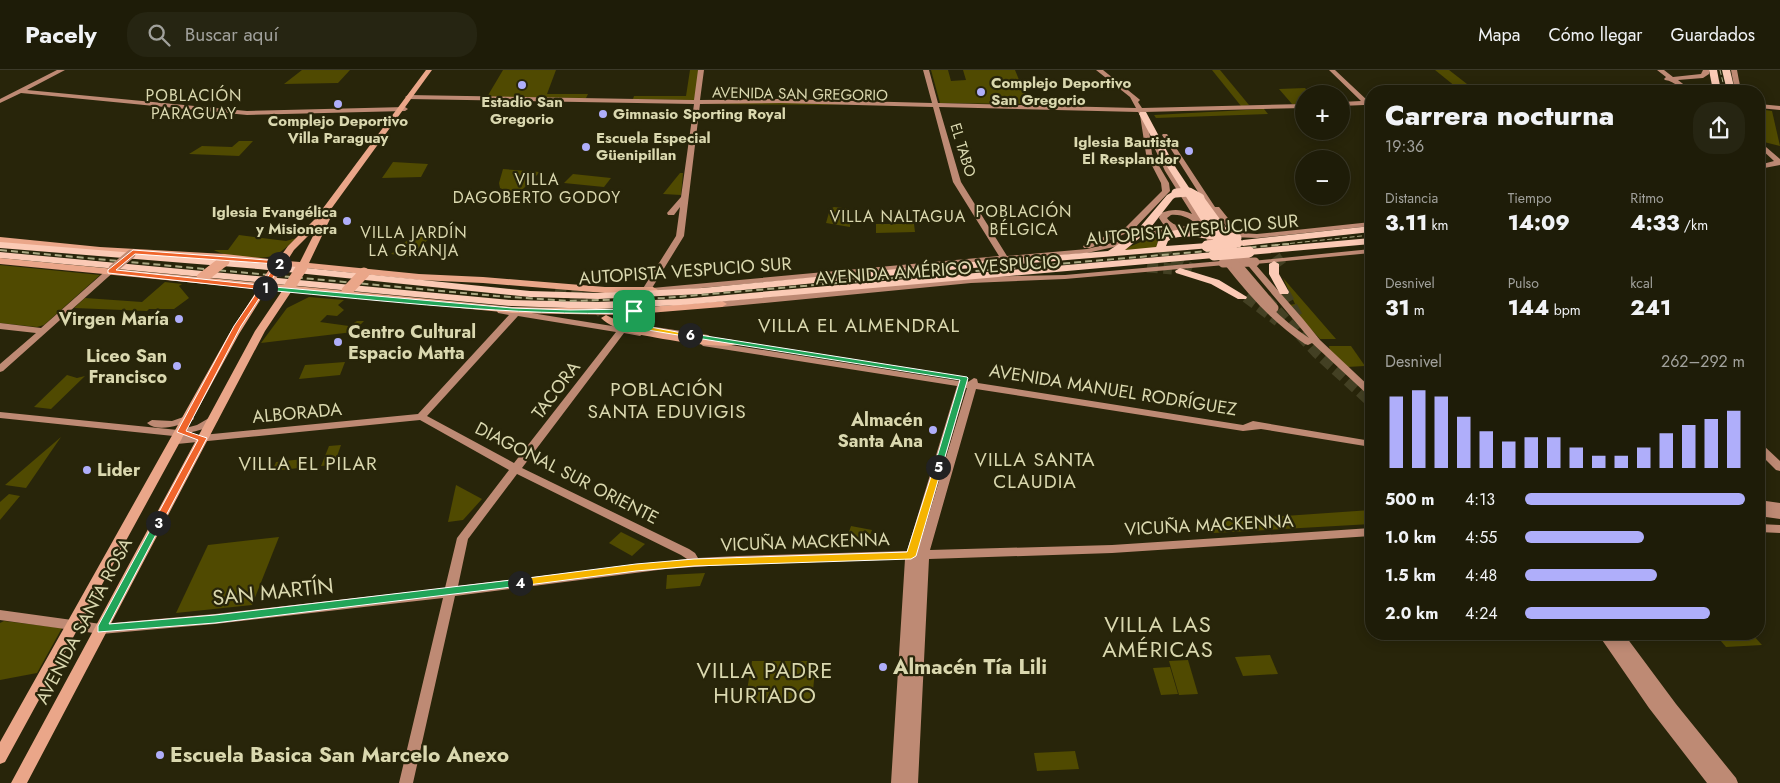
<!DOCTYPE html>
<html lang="es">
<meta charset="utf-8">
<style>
:root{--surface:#1e1c08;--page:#262512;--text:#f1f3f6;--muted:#a1a19c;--line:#3c3a29;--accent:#afaefa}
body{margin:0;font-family:Jost,sans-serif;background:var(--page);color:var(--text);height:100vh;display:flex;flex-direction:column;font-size:19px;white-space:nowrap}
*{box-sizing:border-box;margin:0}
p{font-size:16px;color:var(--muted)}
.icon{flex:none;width:28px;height:28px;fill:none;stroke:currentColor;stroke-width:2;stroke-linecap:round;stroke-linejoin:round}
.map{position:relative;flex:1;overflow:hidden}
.side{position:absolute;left:1365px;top:15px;width:400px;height:555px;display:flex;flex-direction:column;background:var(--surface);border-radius:20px;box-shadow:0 2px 12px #0003,0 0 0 1px var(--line)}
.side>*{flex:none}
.fabs{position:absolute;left:1295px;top:15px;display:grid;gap:10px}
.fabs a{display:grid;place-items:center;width:55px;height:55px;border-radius:50%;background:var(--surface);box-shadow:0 2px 12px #0003,0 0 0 1px var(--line);font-size:25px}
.pin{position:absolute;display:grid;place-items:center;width:42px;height:42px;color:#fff;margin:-21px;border-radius:10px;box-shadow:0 2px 8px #0006}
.km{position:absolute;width:25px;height:25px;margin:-12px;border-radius:50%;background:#222;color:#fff;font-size:14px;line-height:25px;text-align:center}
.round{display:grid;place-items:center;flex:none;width:52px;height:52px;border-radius:20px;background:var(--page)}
.head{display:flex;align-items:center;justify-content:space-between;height:85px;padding:0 20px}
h1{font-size:28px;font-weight:800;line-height:38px}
.figures{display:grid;grid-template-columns:repeat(3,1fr);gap:8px;height:85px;padding:5px 20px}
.figures div{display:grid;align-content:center}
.figures b{font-size:21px;font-weight:800}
.figures small{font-size:14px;font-weight:400}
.figures p{font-size:14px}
.chart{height:140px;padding:10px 20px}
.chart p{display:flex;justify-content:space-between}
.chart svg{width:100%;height:90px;margin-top:5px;stroke:var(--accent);stroke-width:6}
ul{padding:0 20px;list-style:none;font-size:16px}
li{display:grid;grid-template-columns:80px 60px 1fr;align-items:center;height:38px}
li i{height:12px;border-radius:6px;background:var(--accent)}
header{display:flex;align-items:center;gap:30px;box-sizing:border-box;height:70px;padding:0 25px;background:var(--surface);border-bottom:1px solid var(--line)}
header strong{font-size:24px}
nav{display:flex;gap:28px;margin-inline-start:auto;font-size:18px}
.search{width:350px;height:45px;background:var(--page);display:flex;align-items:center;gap:12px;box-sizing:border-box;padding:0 18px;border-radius:20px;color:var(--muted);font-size:19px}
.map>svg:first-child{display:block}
.green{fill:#504a01}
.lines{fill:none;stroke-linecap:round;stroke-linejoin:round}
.primary-tunnel{stroke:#434023;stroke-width:11;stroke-dasharray:11 5;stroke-linecap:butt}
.highway-tunnel{stroke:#434023;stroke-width:11;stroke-dasharray:11 5.5;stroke-linecap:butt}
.secondary{fill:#be8a74;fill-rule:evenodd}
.primary{fill:#eaa689;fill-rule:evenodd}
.highway{fill:#fbcab5;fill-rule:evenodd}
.rail-far1{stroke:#aba883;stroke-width:1;stroke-dasharray:5 2.5;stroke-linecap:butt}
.rail{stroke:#aba883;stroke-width:2;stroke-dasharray:7 4;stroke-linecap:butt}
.secondary-bridge{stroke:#be8a74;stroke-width:9}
.primary-bridge{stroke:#eaa689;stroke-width:11}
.highway-bridge-far1{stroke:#fbcab5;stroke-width:9}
.highway-bridge{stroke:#fbcab5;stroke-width:11}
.split-1{fill:#22a559;stroke:#fff}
.split-2{fill:#f0652b;stroke:#fff}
.split-3{fill:#f0652b;stroke:#fff}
.split-4{fill:#22a559;stroke:#fff}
.split-5{fill:#f5b400;stroke:#fff}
.split-6{fill:#22a559;stroke:#fff}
.split-7{fill:#f5b400;stroke:#fff}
.poi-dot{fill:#afaefa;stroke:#28250a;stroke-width:2}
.labels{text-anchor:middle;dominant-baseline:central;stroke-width:4.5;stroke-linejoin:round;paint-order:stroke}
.far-poi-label{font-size:15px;font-weight:bold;fill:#dad8af;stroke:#28250a;text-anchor:start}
.far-street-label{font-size:15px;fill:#dad8af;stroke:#28250a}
.far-neighbourhood-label{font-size:16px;letter-spacing:1px;fill:#dad8af;stroke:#28250a}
.street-label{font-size:18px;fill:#dad8af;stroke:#28250a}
.poi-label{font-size:18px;font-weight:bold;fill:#dad8af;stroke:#28250a;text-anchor:end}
.neighbourhood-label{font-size:19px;letter-spacing:1px;fill:#dad8af;stroke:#28250a}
.near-street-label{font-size:21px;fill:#dad8af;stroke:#28250a}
.near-poi-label{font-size:21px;font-weight:bold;fill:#dad8af;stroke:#28250a;text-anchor:start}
.near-neighbourhood-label{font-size:22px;letter-spacing:1px;fill:#dad8af;stroke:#28250a}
</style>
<header>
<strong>Pacely</strong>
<div class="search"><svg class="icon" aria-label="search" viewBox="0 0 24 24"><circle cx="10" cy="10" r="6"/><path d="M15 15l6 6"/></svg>Buscar aquí</div>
<nav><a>Mapa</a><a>Cómo llegar</a><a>Guardados</a></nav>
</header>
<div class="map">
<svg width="1780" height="713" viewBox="0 0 1780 713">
<rect width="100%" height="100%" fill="#28250a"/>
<g class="green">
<polygon points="302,0 350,0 338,13 284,14"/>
<polygon points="503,0 556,0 547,24 588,24 586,28 487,27"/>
<polygon points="690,0 699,0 695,30 633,29 634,26 686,26"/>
<polygon points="931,0 948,0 951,11 966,10 963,0 1015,0 1029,34 940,33"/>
<polygon points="1212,0 1220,0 1249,35 1241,36"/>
<polygon points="1435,0 1449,0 1476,21 1461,21"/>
<polygon points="1305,18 1310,24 1300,26 1304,34 1292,34 1279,19"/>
<polygon points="777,32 848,35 700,34 701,34"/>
<polygon points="1264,39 1268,44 1156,48 1154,45"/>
<polygon points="1759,39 1772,41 1780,76 1764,72 1759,53"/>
<polygon points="239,71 253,71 239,86 189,84 202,76 232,77"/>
<polygon points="393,92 428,94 421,107 382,108"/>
<polygon points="503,99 540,102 518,124 509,122 500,118 499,113"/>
<polygon points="680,103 683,103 681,125 663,124"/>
<polygon points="573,104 611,108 604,117 564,113"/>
<polygon points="834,137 851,139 850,157 826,153 830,139"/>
<polygon points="876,154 914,154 915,162 876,163"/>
<polygon points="416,163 433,165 409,187 391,184"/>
<polygon points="1159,164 1163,166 1157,173 1157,178 1120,181"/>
<path d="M239,165l47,6 11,-3c-8,6 -15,15 -25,18 -12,4 -47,1 -58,-6h14z"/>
<polygon points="0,195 100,205 44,255 37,257 0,253"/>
<polygon points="1283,208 1336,269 1320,269 1289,235 1295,234"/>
<polygon points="165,212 182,214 179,216 189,228 174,239 149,239 147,241 74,238 85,228 142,232"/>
<polygon points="309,227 344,230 338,235 344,240 337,246 327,245 320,252 349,256 357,251 364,251 353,262 261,273 287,238"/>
<polygon points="1329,276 1351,276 1365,296 1347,297 1330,281"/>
<polygon points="345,292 340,305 299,309 305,295"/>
<polygon points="67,305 77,308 85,306 51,339 34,337"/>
<polygon points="61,367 26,418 5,415"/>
<polygon points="341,375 334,395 321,396 329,376"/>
<polygon points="303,389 299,398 272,401 276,392"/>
<polygon points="456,415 482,429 463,450 448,452"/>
<polygon points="9,424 20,426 0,450 0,432"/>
<polygon points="1371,440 1371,454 1213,463 1213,451"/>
<polygon points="851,456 872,460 867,472 847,468"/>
<polygon points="621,462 645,474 632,486 609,473"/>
<polygon points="279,467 252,535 176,543 208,475"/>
<polygon points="705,503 700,516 666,519 667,505"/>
<polygon points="4,551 62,558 37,603 0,610 0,553"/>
<polygon points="1715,564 1752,564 1762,575 1726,577"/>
<polygon points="1270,585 1278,604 1243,606 1235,587"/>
<polygon points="1188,590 1198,624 1179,625 1169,591"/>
<polygon points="752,591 816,591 812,630 745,632"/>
<polygon points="1170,597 1178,624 1161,625 1153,598"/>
<polygon points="1075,681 1079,699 1037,701 1034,683"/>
</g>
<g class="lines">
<polyline class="primary-tunnel" points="555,221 589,229 602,243"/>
<g class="highway-tunnel">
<polyline points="1161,178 1170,188 1192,199"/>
<polyline points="1274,194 1285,186"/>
<polyline points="1147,197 1172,199"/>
<polyline points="1284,222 1300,251"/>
<polyline points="1246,227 1278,251"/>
<polyline points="1266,229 1317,283 1371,332"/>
</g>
<g class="secondary">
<polygon points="57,0 65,0 27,20 247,41 405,37 408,39 405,41 247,45 21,23 0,33 0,29"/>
<path d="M698,0h6l-4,30 80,-1 152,4 -9,-33h6l9,33 198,5 -6,-11 -34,-27h7l36,29 1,1 -2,2 4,6 162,-4v4l-160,4 2,2 4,23 3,-2 3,2 17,34 42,69 -1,2h-6l-7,-13 -4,2 -31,1 -24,5 -4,-2 4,-2 26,-5 -3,-1 -6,-9 2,-5c11,-4 20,-4 31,1l-27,-43 -15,-33 2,16 17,29 1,8 -38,40 -42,17h-6l-1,-2 43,-19 36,-36 -1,-8 -15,-29 -6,-39 -2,-3 -199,-5 22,75 46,74 80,-7 37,-9 4,2 -1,2 -40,9 -441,40 -4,-3 34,-54 4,-29 -6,8h-6l-1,-2 14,-16 13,-93 -286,-5 -3,-2 3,-2 286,5zM780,33l153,4 20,75 46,74 -347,32 32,-52 16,-132zM1171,145c11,-1 21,4 28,12 -12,-1 -24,2 -32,-9z"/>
<polygon points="1329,0 1335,0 1368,31 1371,31 1371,40 1364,35 1341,36 1341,32 1361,31"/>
<path d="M1657,0h7l9,7 28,-3 2,-4h6v4l-6,4 -25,2 14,11c-11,1 -16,-10 -27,-11l-1,-1 2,-2z"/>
<polygon points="1731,0 1737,0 1741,21 1735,21"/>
<polygon points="1759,34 1780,36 1780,40 1759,38"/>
<polygon points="1163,64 1167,64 1215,137 1219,137 1240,163 1257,164 1371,152 1371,156 1257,168 1232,167 1232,163 1220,149 1214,147 1162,65"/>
<polygon points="1759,71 1780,89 1780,95 1759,99 1759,95 1774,91 1759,77"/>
<path d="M1371,179v4l-116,11 48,55 17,21 51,48v8l-3,-1 -56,-52 -4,2 -3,-1c-32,-21 -56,-49 -80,-79l-160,14 -94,4 -249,24 -4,-3 4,-3 249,-24 94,-2 156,-14 1,-3h6c24,30 49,59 81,80l-69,-82 1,-2h6l5,7z"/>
<polygon points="110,197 116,197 117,199 3,301 0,302 0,294 36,263 0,259 0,253 41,258"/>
<path d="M501,238l142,23 1,2 -4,3 -16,-3 -102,135 167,81 6,4 3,5 39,-2 170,-5 50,-165 -254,-40 -2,-2 2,-2 3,-1 253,40 2,-4h6l1,5 6,-4 3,1 1,4 265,42 10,-4 118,20v6l-110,-18 -18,2 -267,-42 -46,161 182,-5 259,-17v8l-259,17 -183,6 -11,224h-27l14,-224 -168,5 -71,5 -211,27 -42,187h-14l44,-185 -228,26 -114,10 -101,-14v-10l101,14 114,-10 230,-26 12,-50 52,-68 -89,-50 -243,24 -4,-1 -1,-2 1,-2 10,-2 -183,-19v-6l178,18 19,-5 12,-7h8l1,2c-7,7 -17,10 -26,12v4l226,-22 91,-99 -11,-2 -1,-2zM518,246l98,16 -102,131 -87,-47zM966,318h1l-49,162zM517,404l164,81 6,4 -229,27 10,-47z"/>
<polygon points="634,238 638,241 633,252 635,254 708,265 713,268 708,271 629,258 625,252 631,239"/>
<path d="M189,345l5,3 -1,2c-13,5 -35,13 -46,3l5,-3 20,1z"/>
<polygon points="1759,374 1763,375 1780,391 1780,401 1776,400 1759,383"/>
<polygon points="1759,430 1780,433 1780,449 1759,446 1759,438 1772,440 1759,438"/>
<polygon points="1759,454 1780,455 1780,463 1759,462"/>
<polygon points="1598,564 1624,564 1676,634 1736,708 1738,713 1707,713 1649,638"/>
</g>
<g class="primary">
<path d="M426,0h6l-106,146 4,3 -21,44 110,11 64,3 122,10h48l5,3 -2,2 -51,1 -122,-10 -64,-3 -113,-12 -4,2c-11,-4 -14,-5 -24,-1l-3,-1 -1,-3 -49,-5 -125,-7 -100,-10v-6l100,10 125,7 53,6 10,-14 27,-27zM318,156l-18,36 -13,-1 7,-11z"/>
<path d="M0,188l262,25 4,-2c9,3 15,5 24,2l5,3 217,21 112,2 98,-8 5,3 -5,3 -98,8 -112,-2 -221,-21 -26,39 -238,452h-16l244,-452 27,-40 -15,-2 -28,45 -234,428 -5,2v-22l229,-408 29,-45 -258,-25z"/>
<path d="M606,245l14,7 28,8 85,10 5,3c-9,9 -94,-7 -110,-11 -9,-3 -20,-7 -27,-14z"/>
</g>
<g class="highway">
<polygon points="1709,0 1717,0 1721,21 1713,21"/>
<polygon points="1722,0 1730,0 1735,21 1727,21"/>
<polygon points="1140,42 1146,42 1176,98 1196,128 1203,126 1230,163 1237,177 1236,179 1228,179 1226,174 1221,177 1217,176 1168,98 1139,44"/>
<path d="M1176,120l3,1v4l-6,4 -25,32 -23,19 31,-3c1,-1 2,-7 3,-8 6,-11 36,-13 45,-6 -9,7 -24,0 -36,8l-2,5 41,-3 4,1v4l-274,23 -235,23 -104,5 -68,-2 -272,-28 -258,-21v-6l258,21 272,28 68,2 104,-5 235,-23 171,-14 26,-17 33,-39z"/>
<polygon points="1371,156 1371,162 1243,176 1238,173 1243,170"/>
<polygon points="1371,168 1371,174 1249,185 1244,182 1249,179"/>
<polygon points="0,182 511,230 596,232 681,229 1214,182 1219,185 1214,188 1169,192 681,235 596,239 511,236 0,188"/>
<polygon points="1274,191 1279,194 1279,204 1289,222 1288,224 1280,224 1269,204 1269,194"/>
<polygon points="1180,198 1219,210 1247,227 1246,229 1238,229 1211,214 1176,203 1175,201"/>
</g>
<g class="rail-far1">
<polyline points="1720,0 1725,21"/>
<polyline points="1275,175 1371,165"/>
</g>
<polyline class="rail" points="0,180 496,226 570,231 664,228 1289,174"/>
<g class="secondary-bridge">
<polyline points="1223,193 1255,192"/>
<polyline points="1232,193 1239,197 1274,238"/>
<polyline points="113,199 131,184"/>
</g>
<g class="primary-bridge">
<polyline points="202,208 224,191"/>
<polyline points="266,214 278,196"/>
<polyline points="290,216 302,197"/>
<polyline points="347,221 364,203"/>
</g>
<g class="highway-bridge-far1">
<polyline points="1176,123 1189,122 1200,128"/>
<polyline points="1199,163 1237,168"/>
<polyline points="1215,175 1238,173"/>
</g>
<g class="highway-bridge">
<polyline points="1207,176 1228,174"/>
<polyline points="1214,185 1249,182"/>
</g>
</g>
<path class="split-1" d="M263,216l249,22 58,2 64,-1 4,2 -4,2c-124,3 -246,-12 -369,-23l-2,-1z"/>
<polygon class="split-2" points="133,180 280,191 283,193 279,196 276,194 135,184 116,200 268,216 268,219 265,220 108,203 108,200"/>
<polygon class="split-3" points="279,192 282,194 241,256 186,361 207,368 161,455 155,455 153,453 198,370 177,362 234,256 277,193"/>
<polygon class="split-4" points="158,450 162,453 109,554 215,545 520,509 525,513 520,516 215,553 98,562 98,556 155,451"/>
<polygon class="split-5" points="938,394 942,397 916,486 911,489 694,496 636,501 520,516 515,513 520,509 636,494 694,489 907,482 934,397"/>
<polygon class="split-6" points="687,263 967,307 968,308 942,397 938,400 934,397 960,310 690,267 686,265"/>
<polygon class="split-7" points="631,240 638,241 633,252 634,254 693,265 690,267 630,257 625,252"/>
<g class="poi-dot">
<circle cx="522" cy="15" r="5"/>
<circle cx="981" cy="22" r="5"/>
<circle cx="338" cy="34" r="5"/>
<circle cx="603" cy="44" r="5"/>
<circle cx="586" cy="77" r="5"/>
<circle cx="1189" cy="81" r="5"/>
<circle cx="347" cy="151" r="5"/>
<circle cx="179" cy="249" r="5"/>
<circle cx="338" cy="272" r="5"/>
<circle cx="177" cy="296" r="5"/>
<circle cx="933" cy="360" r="5"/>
<circle cx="87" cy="400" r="5"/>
<circle cx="883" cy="597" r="5"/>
<circle cx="160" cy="685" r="5"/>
</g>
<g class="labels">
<g class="far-poi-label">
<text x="991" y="13">Complejo Deportivo<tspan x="991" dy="17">San Gregorio</tspan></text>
<text x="522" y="32" text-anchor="middle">Estadio San<tspan x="522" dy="17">Gregorio</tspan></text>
<text x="613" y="44">Gimnasio Sporting Royal</text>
<text x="338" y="51" text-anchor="middle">Complejo Deportivo<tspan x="338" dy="17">Villa Paraguay</tspan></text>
<text x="596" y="68">Escuela Especial<tspan x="596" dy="17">Güenipillan</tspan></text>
<text x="1179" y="72" text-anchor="end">Iglesia Bautista<tspan x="1179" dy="17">El Resplandor</tspan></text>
<text x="337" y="142" text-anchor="end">Iglesia Evangélica<tspan x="337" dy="17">y Misionera</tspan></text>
</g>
<g class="far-street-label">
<text transform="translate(800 24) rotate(1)">AVENIDA SAN GREGORIO</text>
<text transform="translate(963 80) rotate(73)">EL TABO</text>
</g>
<g class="far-neighbourhood-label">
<text x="194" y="25">POBLACIÓN<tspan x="194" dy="18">PARAGUAY</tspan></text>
<text x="537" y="109">VILLA<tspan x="537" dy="18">DAGOBERTO GODOY</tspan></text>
<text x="1024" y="141">POBLACIÓN<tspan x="1024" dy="18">BÉLGICA</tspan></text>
<text x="898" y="146">VILLA NALTAGUA</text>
<text x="414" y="162">VILLA JARDÍN<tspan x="414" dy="18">LA GRANJA</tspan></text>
</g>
<g class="street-label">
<text transform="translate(1192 160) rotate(-5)">AUTOPISTA VESPUCIO SUR</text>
<text transform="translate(938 200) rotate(-4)">AVENIDA AMÉRICO VESPUCIO</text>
<text transform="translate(685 201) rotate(-4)">AUTOPISTA VESPUCIO SUR</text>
<text transform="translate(556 320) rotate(-53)">TACORA</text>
<text transform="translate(1113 320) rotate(9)">AVENIDA MANUEL RODRÍGUEZ</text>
<text transform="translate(297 343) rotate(-5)">ALBORADA</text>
<text transform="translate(567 403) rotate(27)">DIAGONAL SUR ORIENTE</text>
<text transform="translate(1209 455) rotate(-3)">VICUÑA MACKENNA</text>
<text transform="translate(805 472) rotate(-2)">VICUÑA MACKENNA</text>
<text transform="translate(84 551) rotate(-62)">AVENIDA SANTA ROSA</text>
</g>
<g class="poi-label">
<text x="169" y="249">Virgen María</text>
<text x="348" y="262" text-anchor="start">Centro Cultural<tspan x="348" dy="21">Espacio Matta</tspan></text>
<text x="167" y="286">Liceo San<tspan x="167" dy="21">Francisco</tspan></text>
<text x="923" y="350">Almacén<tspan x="923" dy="21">Santa Ana</tspan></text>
<text x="97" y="400" text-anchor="start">Lider</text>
</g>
<g class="neighbourhood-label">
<text x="859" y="255">VILLA EL ALMENDRAL</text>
<text x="667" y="319">POBLACIÓN<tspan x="667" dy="22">SANTA EDUVIGIS</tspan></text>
<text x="1035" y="389">VILLA SANTA<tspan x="1035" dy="22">CLAUDIA</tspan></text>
<text x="308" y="393">VILLA EL PILAR</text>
</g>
<g class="near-street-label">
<text transform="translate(273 522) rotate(-6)">SAN MARTÍN</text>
</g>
<g class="near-poi-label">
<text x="893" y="597">Almacén Tía Lili</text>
<text x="170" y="685">Escuela Basica San Marcelo Anexo</text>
</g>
<g class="near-neighbourhood-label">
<text x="1158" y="554">VILLA LAS<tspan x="1158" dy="25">AMÉRICAS</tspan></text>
<text x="765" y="600">VILLA PADRE<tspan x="765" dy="25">HURTADO</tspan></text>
</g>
</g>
</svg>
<div class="fabs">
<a>+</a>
<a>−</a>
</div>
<div class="pin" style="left:634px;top:241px;background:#1e9e55"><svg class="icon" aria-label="arrive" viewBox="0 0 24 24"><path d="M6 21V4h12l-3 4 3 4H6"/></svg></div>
<b class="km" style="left:265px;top:218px">1</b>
<b class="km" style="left:279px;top:194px">2</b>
<b class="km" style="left:158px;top:453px">3</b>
<b class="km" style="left:520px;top:513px">4</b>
<b class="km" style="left:938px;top:397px">5</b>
<b class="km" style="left:690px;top:265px">6</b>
<section class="side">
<div class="head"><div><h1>Carrera nocturna</h1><p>19:36</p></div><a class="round"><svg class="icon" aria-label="share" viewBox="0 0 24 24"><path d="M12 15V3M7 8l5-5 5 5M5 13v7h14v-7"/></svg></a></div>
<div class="figures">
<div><p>Distancia</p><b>3.11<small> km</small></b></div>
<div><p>Tiempo</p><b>14:09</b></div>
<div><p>Ritmo</p><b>4:33<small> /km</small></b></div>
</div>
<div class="figures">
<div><p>Desnivel</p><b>31<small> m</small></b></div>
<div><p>Pulso</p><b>144<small> bpm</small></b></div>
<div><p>kcal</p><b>241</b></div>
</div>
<div class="chart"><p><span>Desnivel</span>262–292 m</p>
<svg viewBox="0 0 160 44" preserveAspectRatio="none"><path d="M5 44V9M15 44V6M25 44V9M35 44V19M45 44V26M55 44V31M65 44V29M75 44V29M85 44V34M95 44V38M105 44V38M115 44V34M125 44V27M135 44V23M145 44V20M155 44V16"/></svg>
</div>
<ul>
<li><b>500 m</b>4:13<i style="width:100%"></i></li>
<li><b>1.0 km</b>4:55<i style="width:54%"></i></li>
<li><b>1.5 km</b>4:48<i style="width:60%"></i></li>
<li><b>2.0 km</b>4:24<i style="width:84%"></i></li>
</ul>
</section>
</div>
